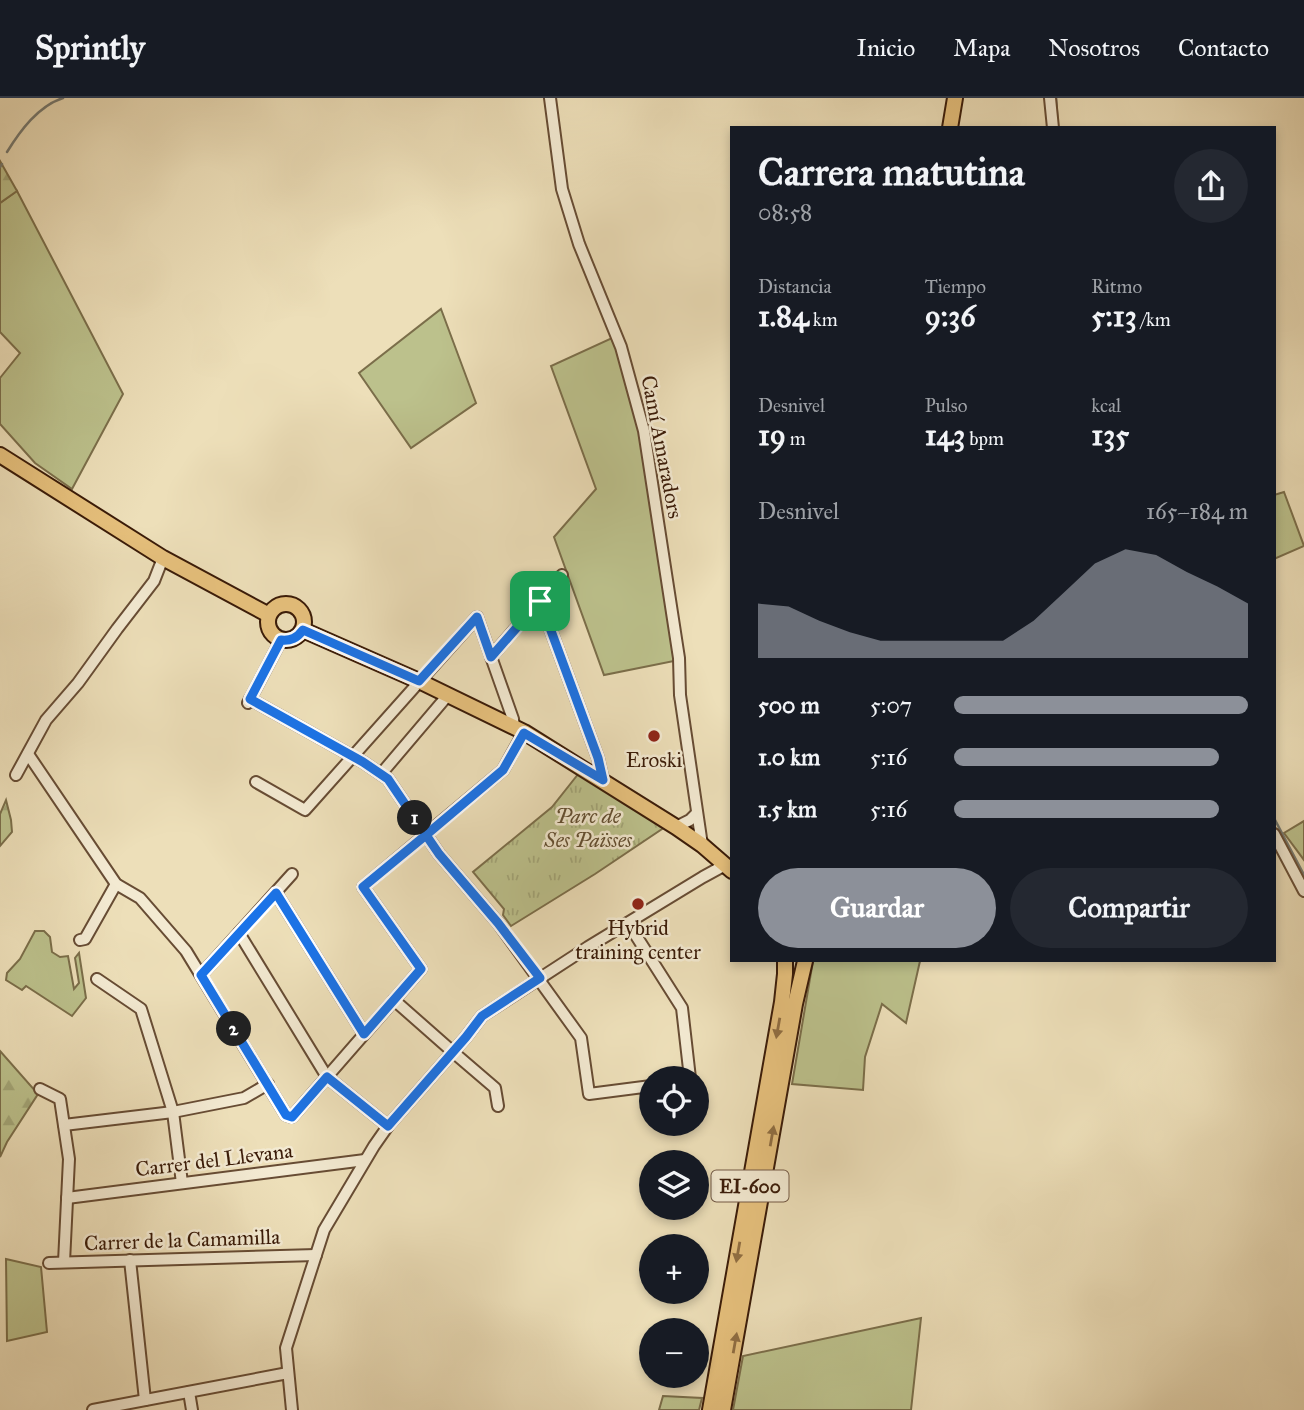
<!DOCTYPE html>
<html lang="es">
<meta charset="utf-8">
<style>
:root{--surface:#171b24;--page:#242831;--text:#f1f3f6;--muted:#9ea1a6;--line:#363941;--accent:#8c9099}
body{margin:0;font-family:"IM FELL Great Primer",serif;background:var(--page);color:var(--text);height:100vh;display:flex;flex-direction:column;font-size:26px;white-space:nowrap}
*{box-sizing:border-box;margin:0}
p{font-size:23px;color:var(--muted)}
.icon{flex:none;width:38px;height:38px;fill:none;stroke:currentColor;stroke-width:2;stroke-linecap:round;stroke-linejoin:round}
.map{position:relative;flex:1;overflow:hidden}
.sheet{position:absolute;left:730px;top:28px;width:546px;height:836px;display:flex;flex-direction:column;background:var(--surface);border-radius:0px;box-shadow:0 4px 10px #0003}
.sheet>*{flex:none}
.tools{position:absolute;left:639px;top:968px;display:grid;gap:14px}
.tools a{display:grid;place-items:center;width:70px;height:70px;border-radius:50%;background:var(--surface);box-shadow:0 4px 10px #0003;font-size:35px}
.pin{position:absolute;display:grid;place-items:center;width:60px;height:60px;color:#fff;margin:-30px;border-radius:14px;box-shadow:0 4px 10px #0006}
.km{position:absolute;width:35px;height:35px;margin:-18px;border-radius:50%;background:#222;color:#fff;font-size:19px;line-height:35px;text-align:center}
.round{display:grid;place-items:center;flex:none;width:74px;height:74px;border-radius:37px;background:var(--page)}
.head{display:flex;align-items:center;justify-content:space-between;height:119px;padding:0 28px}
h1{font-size:38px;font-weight:800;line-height:52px}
.figures{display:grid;grid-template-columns:repeat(3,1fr);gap:10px;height:119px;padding:7px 28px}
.figures div{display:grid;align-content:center}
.figures b{font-size:30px;font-weight:800}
.figures small{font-size:19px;font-weight:400}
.figures p{font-size:19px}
.chart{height:196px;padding:14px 28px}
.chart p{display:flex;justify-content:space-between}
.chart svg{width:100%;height:126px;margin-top:7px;fill:var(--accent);opacity:.7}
.button{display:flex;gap:14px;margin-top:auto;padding:14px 28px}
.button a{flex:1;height:80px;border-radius:42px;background:var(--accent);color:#fff;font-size:28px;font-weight:800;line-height:80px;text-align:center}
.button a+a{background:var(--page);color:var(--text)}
ul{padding:0 28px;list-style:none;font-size:23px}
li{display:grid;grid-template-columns:112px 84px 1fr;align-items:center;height:52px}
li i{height:18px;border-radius:9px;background:var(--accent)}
header{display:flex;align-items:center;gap:42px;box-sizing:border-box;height:98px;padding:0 35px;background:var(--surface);border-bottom:2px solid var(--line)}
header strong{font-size:33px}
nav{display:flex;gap:38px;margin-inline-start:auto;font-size:24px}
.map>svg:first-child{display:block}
.grass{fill:#bcc18c;stroke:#7b6e4a;stroke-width:2}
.forest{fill:url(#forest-firs);stroke:#7b6e4a;stroke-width:2}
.park{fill:url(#park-tufts);stroke:#7b6e4a;stroke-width:2}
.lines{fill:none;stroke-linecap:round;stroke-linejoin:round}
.stream{stroke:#757a72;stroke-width:2.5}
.minor-casing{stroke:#674c34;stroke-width:14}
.major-casing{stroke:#3a1b08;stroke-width:18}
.minor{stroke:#f3ead2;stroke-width:10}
.major{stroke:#e6c07c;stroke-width:14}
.oneway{fill:#906e42}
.route-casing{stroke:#fff;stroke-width:14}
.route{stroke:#1a73e8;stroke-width:9}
.poi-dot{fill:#8f2418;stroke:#f3ead2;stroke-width:2.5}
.labels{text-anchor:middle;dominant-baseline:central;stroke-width:5;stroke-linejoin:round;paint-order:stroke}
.shield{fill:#f3ead2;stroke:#725945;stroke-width:2}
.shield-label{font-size:19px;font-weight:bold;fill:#3a1b08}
.street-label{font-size:21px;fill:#3a1b08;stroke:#f3ead2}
.poi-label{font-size:21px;fill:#3a1b08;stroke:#f3ead2}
.park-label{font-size:21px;font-style:italic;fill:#614d30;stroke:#f3ead2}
</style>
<header>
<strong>Sprintly</strong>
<nav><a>Inicio</a><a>Mapa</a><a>Nosotros</a><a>Contacto</a></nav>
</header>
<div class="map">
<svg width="1304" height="1312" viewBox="0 0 1304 1312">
<defs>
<pattern id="forest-firs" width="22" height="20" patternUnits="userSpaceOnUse" patternTransform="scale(1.75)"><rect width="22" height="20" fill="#bcc18c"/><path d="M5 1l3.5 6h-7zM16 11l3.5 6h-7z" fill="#a2a577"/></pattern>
<pattern id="park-tufts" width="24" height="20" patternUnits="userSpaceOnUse" patternTransform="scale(1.75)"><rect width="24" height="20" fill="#bcc18c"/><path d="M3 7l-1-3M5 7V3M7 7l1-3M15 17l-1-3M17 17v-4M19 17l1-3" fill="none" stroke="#a2a577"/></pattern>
</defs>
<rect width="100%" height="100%" fill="#eddfb9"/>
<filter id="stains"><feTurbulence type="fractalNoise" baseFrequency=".00286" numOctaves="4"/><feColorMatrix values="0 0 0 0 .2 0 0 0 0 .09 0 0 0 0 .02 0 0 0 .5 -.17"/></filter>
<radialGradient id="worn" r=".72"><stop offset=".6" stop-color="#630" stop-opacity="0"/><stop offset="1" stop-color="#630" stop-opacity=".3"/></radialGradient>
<g class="grass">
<polygon points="17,93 123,296 72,391 35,365 0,326 0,280 20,255 0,234 0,105"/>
<polygon points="441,211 476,305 411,350 359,275"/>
<polygon points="612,240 623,264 642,340 674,563 604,577 554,439 596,391 551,268"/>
<polygon points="1284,394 1304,448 1274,461 1274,397"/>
<polygon points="1304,723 1304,762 1284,735"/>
<polygon points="35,833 44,833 50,839 52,854 60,859 68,858 74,891 79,885 75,860 79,855 86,900 72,918 26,888 22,892 6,882 7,875 20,861"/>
<polygon points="813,863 920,863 906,925 882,906 865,959 863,992 792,986"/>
<polygon points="6,1161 41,1169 47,1234 7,1243"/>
<polygon points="921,1220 911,1312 733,1312 743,1258"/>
<polygon points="663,1298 702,1300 699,1312 659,1312"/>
</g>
<g class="forest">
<polygon points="0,63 17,93 0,105"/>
<polygon points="6,702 11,722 12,734 0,748 0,716"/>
<polygon points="0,953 38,996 7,1044 0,1059"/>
</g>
<polygon class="park" points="579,675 665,729 595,776 511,828 503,817 504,811 473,774 552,709"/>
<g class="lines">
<g class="stream">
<polyline points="1056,0 1058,30"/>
<path d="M7,54c13,-21 31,-46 56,-54"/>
<polyline points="0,69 2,66"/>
<polyline points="1274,720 1304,777"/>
</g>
<defs>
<g id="minor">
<polyline points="550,0 562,91 579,146 621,249 644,333 679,560 680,597 702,747"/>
<polyline points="1050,0 1053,30"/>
<polyline points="540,503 598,660 603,682"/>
<polyline points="491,559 562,477"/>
<polyline points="250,601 363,664 388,681 439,756 498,825 581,940 589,996 651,988"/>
<polyline points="248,605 281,542"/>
<polyline points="28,656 116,786 140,800 186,853 286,1017 292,1019 421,871 363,789 503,672 524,634"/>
<polyline points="381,676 448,597"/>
<polyline points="16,677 46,622 78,585 117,531 154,483 163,460"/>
<polyline points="256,684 305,712 477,519 513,621 514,630"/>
<polyline points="676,729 690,722 697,715"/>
<polyline points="1274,736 1304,793"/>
<polyline points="276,795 364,936"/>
<polyline points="628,825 682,910 690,980"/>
<polyline points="239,835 327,979 388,1028"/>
<polyline points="80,842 85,841 116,786"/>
<polyline points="201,877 292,776"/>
<polyline points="97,881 141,911 173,1014 182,1085"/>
<polyline points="394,902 453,954 495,990 498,1008"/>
<polyline points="40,991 60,1001 69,1061 64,1164"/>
<polyline points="64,1027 173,1014 244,1000 268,986"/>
<polyline points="67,1100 365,1062"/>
<polyline points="130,1162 145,1302"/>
<polyline points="49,1165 316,1157"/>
<polyline points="189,1294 192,1312"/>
<polyline points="93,1312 288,1275"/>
<polyline points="292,1312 286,1250 324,1132 374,1048 388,1028 466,939 482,918 588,849 703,779 725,767"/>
</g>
<g id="major">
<polyline points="950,30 955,0"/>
<polyline points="0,357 163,460 269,517"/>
<circle cx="286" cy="524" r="18"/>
<polyline points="303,532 419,583 524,634 676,729 702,747 732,773"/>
<polyline points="710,1312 782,904 785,876 785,863"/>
<polyline points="723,1312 795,906 805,863"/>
</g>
</defs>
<use href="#minor" class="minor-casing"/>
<use href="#major" class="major-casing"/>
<use href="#minor" class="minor"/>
<use href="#major" class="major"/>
</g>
<defs><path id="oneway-solid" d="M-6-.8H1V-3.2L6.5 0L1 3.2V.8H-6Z" transform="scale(1.75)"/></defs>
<g class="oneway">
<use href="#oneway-solid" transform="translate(778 930) rotate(100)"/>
<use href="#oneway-solid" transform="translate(772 1038) rotate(-80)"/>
<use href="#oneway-solid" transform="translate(738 1154) rotate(100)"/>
<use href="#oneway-solid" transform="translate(735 1245) rotate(-80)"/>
</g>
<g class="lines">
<defs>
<path id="route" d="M540,503l-49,56 -14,-40 -58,64 -116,-51c-6,8 -12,11 -22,10l-31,59 113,63 25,17 38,56 -63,52 58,82 -57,65 -88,-141 -75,82 85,140 6,2 35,-40 61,49 78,-89 16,-21 58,-38 -42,-55 -59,-69 -13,-19 77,-65 21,-37 79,47 -5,-22 -58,-157"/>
</defs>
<use href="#route" class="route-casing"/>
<use href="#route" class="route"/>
</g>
<g class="poi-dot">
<circle cx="654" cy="638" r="7"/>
<circle cx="638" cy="806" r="7"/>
</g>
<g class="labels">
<rect class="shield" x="711.5" y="1072.5" width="77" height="31" rx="5"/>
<g class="shield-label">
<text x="750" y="1088">EI-600</text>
</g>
<g class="street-label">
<text transform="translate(662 349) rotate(79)">Camí Amaradors</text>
<text transform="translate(214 1062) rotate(-7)">Carrer del Llevana</text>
<text transform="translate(182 1142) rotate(-2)">Carrer de la Camamilla</text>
</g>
<g class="poi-label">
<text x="654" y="662">Eroski</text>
<text x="638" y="830">Hybrid<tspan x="638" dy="24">training center</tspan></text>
</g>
<g class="park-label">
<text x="588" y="718">Parc de<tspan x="588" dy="24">Ses Païsses</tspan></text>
</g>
</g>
<rect width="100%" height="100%" filter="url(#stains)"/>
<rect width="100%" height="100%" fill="url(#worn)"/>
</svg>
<div class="tools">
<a><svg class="icon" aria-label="locate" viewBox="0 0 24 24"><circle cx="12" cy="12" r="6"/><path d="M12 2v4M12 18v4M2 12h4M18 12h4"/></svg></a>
<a><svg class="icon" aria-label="layers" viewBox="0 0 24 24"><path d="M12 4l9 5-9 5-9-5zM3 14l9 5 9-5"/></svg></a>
<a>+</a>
<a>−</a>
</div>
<div class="pin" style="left:540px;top:503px;background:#1e9e55"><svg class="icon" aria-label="arrive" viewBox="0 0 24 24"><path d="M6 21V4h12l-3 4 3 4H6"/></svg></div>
<b class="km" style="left:415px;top:720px">1</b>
<b class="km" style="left:234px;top:931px">2</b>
<section class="sheet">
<div class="head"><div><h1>Carrera matutina</h1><p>08:58</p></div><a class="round"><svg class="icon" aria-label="share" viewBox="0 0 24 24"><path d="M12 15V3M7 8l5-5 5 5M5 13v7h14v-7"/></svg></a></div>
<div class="figures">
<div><p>Distancia</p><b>1.84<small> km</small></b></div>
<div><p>Tiempo</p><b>9:36</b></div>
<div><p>Ritmo</p><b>5:13<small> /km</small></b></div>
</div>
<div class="figures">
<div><p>Desnivel</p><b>19<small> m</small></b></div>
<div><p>Pulso</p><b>143<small> bpm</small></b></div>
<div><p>kcal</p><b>135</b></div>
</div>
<div class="chart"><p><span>Desnivel</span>165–184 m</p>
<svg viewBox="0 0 160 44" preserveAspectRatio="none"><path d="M0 44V25L10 26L20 31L30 35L40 38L50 38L60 38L70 38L80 38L90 31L100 21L110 11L120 6L130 8L140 14L150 19L160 25V44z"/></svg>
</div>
<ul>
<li><b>500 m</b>5:07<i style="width:100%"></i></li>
<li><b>1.0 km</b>5:16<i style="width:90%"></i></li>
<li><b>1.5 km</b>5:16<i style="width:90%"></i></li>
</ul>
<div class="button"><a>Guardar</a><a>Compartir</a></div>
</section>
</div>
